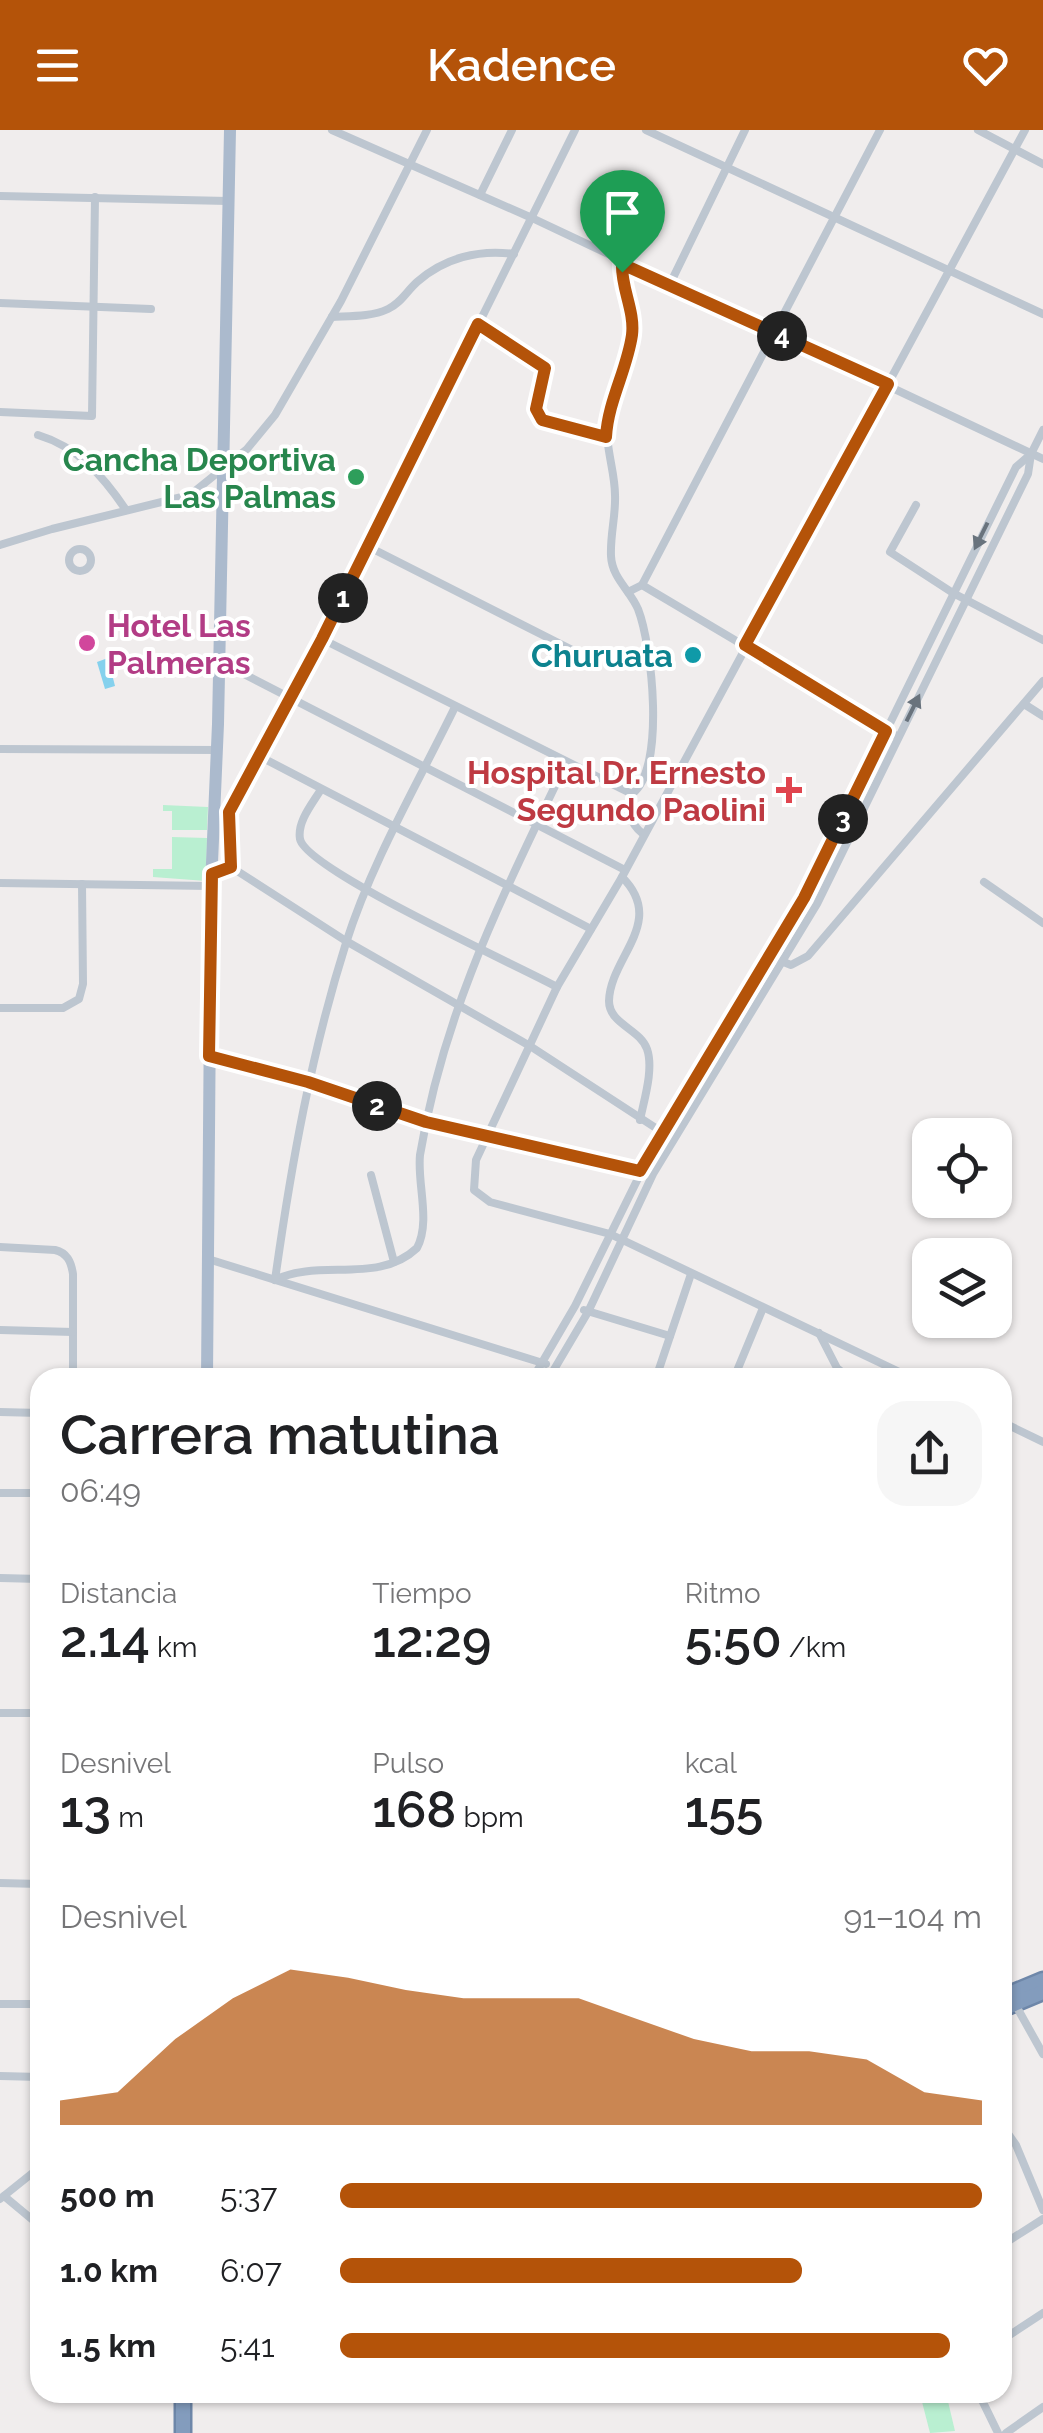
<!DOCTYPE html>
<html lang="es">
<meta charset="utf-8">
<style>
:root{--surface:#fff;--page:#f6f6f6;--text:#202124;--muted:#757577;--accent:#b45309}
body{margin:0;font-family:Raleway,sans-serif;background:var(--page);color:var(--text);height:100vh;display:flex;flex-direction:column;font-size:38px;white-space:nowrap}
*{box-sizing:border-box;margin:0}
p{font-size:32px;color:var(--muted)}
.icon{flex:none;width:55px;height:55px;fill:none;stroke:currentColor;stroke-width:2;stroke-linecap:round;stroke-linejoin:round}
.map{position:relative;flex:1;overflow:hidden}
.sheet{position:absolute;left:30px;top:1238px;width:982px;height:1035px;display:flex;flex-direction:column;background:var(--surface);border-radius:30px;box-shadow:0 2px 8px #0004}
.sheet>*{flex:none}
.buttons{position:absolute;left:912px;top:988px;display:grid;gap:20px}
.buttons a{display:grid;place-items:center;width:100px;height:100px;border-radius:20px;background:var(--surface);box-shadow:0 2px 8px #0004;font-size:50px}
.pin{position:absolute;display:grid;place-items:center;width:85px;height:85px;color:#fff;margin:-102px -42px;border-radius:50% 50% 50% 0;rotate:-45deg;box-shadow:0 0 10px #0007}
.pin .icon{rotate:45deg}
.km{position:absolute;width:50px;height:50px;margin:-25px;border-radius:50%;background:#222;color:#fff;font-size:28px;line-height:50px;text-align:center}
.round{display:grid;place-items:center;flex:none;width:105px;height:105px;border-radius:30px;background:var(--page)}
.headline{display:flex;align-items:center;justify-content:space-between;height:170px;padding:0 30px}
h1{font-size:55px;font-weight:600;line-height:75px}
.stats{display:grid;grid-template-columns:repeat(3,1fr);gap:15px;height:170px;padding:10px 30px}
.stats div{display:grid;align-content:center}
.stats b{font-size:50px;font-weight:600}
.stats small{font-size:28px;font-weight:400}
.stats p{font-size:28px}
.chart{height:280px;padding:20px 30px}
.chart p{display:flex;justify-content:space-between}
.chart svg{width:100%;height:180px;margin-top:10px;fill:var(--accent);opacity:.7}
ul{padding:0 30px;list-style:none;font-size:32px}
li{display:grid;grid-template-columns:160px 120px 1fr;align-items:center;height:75px}
li i{height:25px;border-radius:12px;background:var(--accent)}
header{display:flex;justify-content:space-between;align-items:center;height:130px;padding:0 30px;background:var(--accent);color:#fff;font-size:45px;font-weight:600}
.map>svg:first-child{display:block}
.green{fill:#b9efd1}
.water{fill:#85d1ed}
.lines{fill:none;stroke-linecap:round;stroke-linejoin:round}
.highway-casing{stroke:#6e87a9;stroke-width:19}
.street{stroke:#bdc6d0;stroke-width:8}
.primary{stroke:#abbacd;stroke-width:12}
.highway{stroke:#839cbd;stroke-width:14}
.oneway{fill:#69737d}
.route-casing{stroke:#fff;stroke-width:20}
.route{stroke:#b45309;stroke-width:12}
.leisure-dot{fill:#2e9e5b;stroke:#fff;stroke-width:4}
.hotel-dot{fill:#d1479c;stroke:#fff;stroke-width:4}
.culture-dot{fill:#0f9aa8;stroke:#fff;stroke-width:4}
.health-dot{fill:#e0444e;stroke:#fff;stroke-width:4}
.labels{text-anchor:middle;dominant-baseline:central;stroke-width:8;stroke-linejoin:round;paint-order:stroke}
.leisure-label{font-size:32px;font-weight:bold;fill:#27864d;stroke:#fff;text-anchor:end}
.hotel-label{font-size:32px;font-weight:bold;fill:#b23c85;stroke:#fff;text-anchor:start}
.culture-label{font-size:32px;font-weight:bold;fill:#0d838f;stroke:#fff;text-anchor:end}
.health-label{font-size:32px;font-weight:bold;fill:#be3a42;stroke:#fff;text-anchor:end}
</style>
<header><svg class="icon" aria-label="menu" viewBox="0 0 24 24"><path d="M4 6h16M4 12h16M4 18h16"/></svg>Kadence<svg class="icon" aria-label="heart" viewBox="0 0 24 24"><path d="M12 20l-8-8c-3-5 5-10 8-4 3-6 11-1 8 4z"/></svg></header>
<div class="map">
<svg width="1043" height="2303" viewBox="0 0 1043 2303">
<rect width="100%" height="100%" fill="#f0eded"/>
<g class="green">
<polygon points="163,675 208,677 207,700 172,700 172,681 163,681"/>
<polygon points="172,707 207,708 206,751 153,747 153,739 172,739"/>
<polygon points="946,2263 955,2301 930,2303 920,2264"/>
</g>
<polygon class="water" points="108,528 115,556 105,559 97,532"/>
<g class="lines">
<defs>
<g id="highway">
<polyline points="1002,1867 1043,1850"/>
<polyline points="1002,1879 1043,1862"/>
<polyline points="183,2303 183,2262"/>
</g>
</defs>
<use href="#highway" class="highway-casing"/>
<g class="street">
<polyline points="332,0 532,88 1043,329"/>
<polyline points="646,0 1043,184"/>
<polyline points="978,0 1043,34"/>
<polyline points="480,65 512,0"/>
<polyline points="0,66 228,71"/>
<path d="M622,134c-1,23 11,44 10,67 -1,30 -20,59 -24,88 -4,26 7,51 7,76 1,20 -5,40 -4,61 1,22 19,34 27,53 14,36 28,159 -6,185 -3,18 -4,28 11,40"/>
<polyline points="670,154 745,0"/>
<polyline points="0,173 151,179"/>
<path d="M332,187c18,-1 39,0 56,-8 13,-6 18,-17 29,-27 27,-24 62,-33 97,-28"/>
<polyline points="479,194 543,235 546,244 535,279 542,290 606,307"/>
<polyline points="0,282 92,286 95,67"/>
<path d="M38,305c40,12 65,41 88,75"/>
<polyline points="916,375 890,422 953,463 1043,510"/>
<polyline points="0,415 52,399 190,365 247,319 275,285 341,171 427,0"/>
<polyline points="369,417 596,532"/>
<circle cx="80" cy="430" r="11"/>
<polyline points="642,455 898,607"/>
<polyline points="628,462 642,455 880,0"/>
<polyline points="322,509 632,664"/>
<polyline points="241,535 238,541 625,740"/>
<polyline points="1024,574 1043,586"/>
<polyline points="0,619 218,620"/>
<polyline points="259,626 591,799"/>
<path d="M320,661c-8,13 -23,31 -20,48 6,31 219,127 257,148"/>
<polyline points="229,694 229,682 322,509 575,0"/>
<polyline points="231,737 346,811 530,916 665,1004"/>
<polyline points="212,744 231,737 229,694 216,679"/>
<path d="M622,747c45,45 -12,80 -13,124 0,23 31,28 38,48 7,20 -3,51 -7,71"/>
<polyline points="984,752 1043,793"/>
<polyline points="0,753 210,756"/>
<polyline points="771,827 791,835 808,826 1043,551"/>
<polyline points="0,878 63,878 79,869 83,854 82,754"/>
<polyline points="209,927 308,952 425,992 640,1041"/>
<polyline points="371,1045 394,1132"/>
<path d="M0,1117l55,3c12,3 16,11 18,24v104"/>
<polyline points="208,1129 546,1234"/>
<path d="M275,1150c44,-22 103,5 142,-32 14,-27 0,-64 3,-93 24,-146 84,-261 146,-392"/>
<path d="M275,1150c16,-114 36,-226 71,-337 26,-82 71,-158 109,-236"/>
<polyline points="584,1180 670,1206"/>
<polyline points="0,1200 73,1202"/>
<polyline points="819,1203 837,1238 849,1248"/>
<polyline points="533,1248 575,1176 661,1002 804,768 1016,337 1031,324"/>
<polyline points="549,1248 588,1182 653,1044 817,774 1028,344 1031,324 1043,300"/>
<polyline points="656,1248 691,1144"/>
<polyline points="734,1248 763,1178"/>
<polyline points="912,1248 610,1104 490,1072 474,1060 476,1030 557,857 622,747 1025,0"/>
<polyline points="0,1282 40,1283"/>
<polyline points="1002,1292 1043,1312"/>
<polyline points="0,1363 40,1363"/>
<polyline points="0,1448 40,1449"/>
<polyline points="0,1583 40,1583"/>
<polyline points="0,1753 40,1754"/>
<polyline points="0,1874 40,1874"/>
<polyline points="1015,1874 1043,1924"/>
<polyline points="0,1946 40,1947"/>
<polyline points="1002,1995 1016,2015 1043,2080"/>
<polyline points="4,2066 40,2096"/>
<polyline points="0,2069 40,2037"/>
<polyline points="1002,2115 1043,2089"/>
<polyline points="1002,2210 1043,2183"/>
<polyline points="978,2262 998,2303"/>
<polyline points="1006,2303 1043,2277"/>
</g>
<polyline class="primary" points="207,1248 211,756 218,594 230,0"/>
<use href="#highway" class="highway"/>
</g>
<defs><path id="oneway-solid" d="M-6-.8H1V-3.2L6.5 0L1 3.2V.8H-6Z" transform="scale(2.5)"/></defs>
<g class="oneway">
<use href="#oneway-solid" transform="translate(981 406) rotate(116)"/>
<use href="#oneway-solid" transform="translate(913 578) rotate(-64)"/>
</g>
<g class="lines">
<defs>
<path id="route" d="M622,134l266,120 -143,261 141,86 -82,167 -164,273 -214,-49 -118,-40 -99,-26 3,-182 19,-7 -2,-55 93,-173 156,-315 67,44 -9,41 6,11 64,17c2,-36 21,-67 26,-102 3,-24 -11,-47 -10,-71z"/>
</defs>
<use href="#route" class="route-casing"/>
<use href="#route" class="route"/>
</g>
<circle class="leisure-dot" cx="356" cy="347" r="10"/>
<circle class="hotel-dot" cx="87" cy="513" r="10"/>
<circle class="culture-dot" cx="693" cy="525" r="10"/>
<path class="health-dot" d="M784 645h10v10h10v10h-10v10h-10v-10h-10v-10h10z"/>
<g class="labels">
<g class="leisure-label">
<text x="336" y="329">Cancha Deportiva<tspan x="336" dy="37">Las Palmas</tspan></text>
</g>
<g class="hotel-label">
<text x="107" y="495">Hotel Las<tspan x="107" dy="37">Palmeras</tspan></text>
</g>
<g class="culture-label">
<text x="673" y="525">Churuata</text>
</g>
<g class="health-label">
<text x="766" y="642">Hospital Dr. Ernesto<tspan x="766" dy="37">Segundo Paolini</tspan></text>
</g>
</g>
</svg>
<div class="buttons">
<a><svg class="icon" aria-label="locate" viewBox="0 0 24 24"><circle cx="12" cy="12" r="6"/><path d="M12 2v4M12 18v4M2 12h4M18 12h4"/></svg></a>
<a><svg class="icon" aria-label="layers" viewBox="0 0 24 24"><path d="M12 4l9 5-9 5-9-5zM3 14l9 5 9-5"/></svg></a>
</div>
<div class="pin" style="left:622px;top:142px;background:#1e9e55"><svg class="icon" aria-label="arrive" viewBox="0 0 24 24"><path d="M6 21V4h12l-3 4 3 4H6"/></svg></div>
<b class="km" style="left:343px;top:468px">1</b>
<b class="km" style="left:377px;top:976px">2</b>
<b class="km" style="left:843px;top:689px">3</b>
<b class="km" style="left:782px;top:206px">4</b>
<section class="sheet">
<div class="headline"><div><h1>Carrera matutina</h1><p>06:49</p></div><a class="round"><svg class="icon" aria-label="share" viewBox="0 0 24 24"><path d="M12 15V3M7 8l5-5 5 5M5 13v7h14v-7"/></svg></a></div>
<div class="stats">
<div><p>Distancia</p><b>2.14<small> km</small></b></div>
<div><p>Tiempo</p><b>12:29</b></div>
<div><p>Ritmo</p><b>5:50<small> /km</small></b></div>
</div>
<div class="stats">
<div><p>Desnivel</p><b>13<small> m</small></b></div>
<div><p>Pulso</p><b>168<small> bpm</small></b></div>
<div><p>kcal</p><b>155</b></div>
</div>
<div class="chart"><p><span>Desnivel</span>91–104 m</p>
<svg viewBox="0 0 160 44" preserveAspectRatio="none"><path d="M0 44V38L10 36L20 23L30 13L40 6L50 8L60 11L70 13L80 13L90 13L100 18L110 23L120 26L130 26L140 28L150 36L160 38V44z"/></svg>
</div>
<ul>
<li><b>500 m</b>5:37<i style="width:100%"></i></li>
<li><b>1.0 km</b>6:07<i style="width:72%"></i></li>
<li><b>1.5 km</b>5:41<i style="width:95%"></i></li>
</ul>
</section>
</div>
